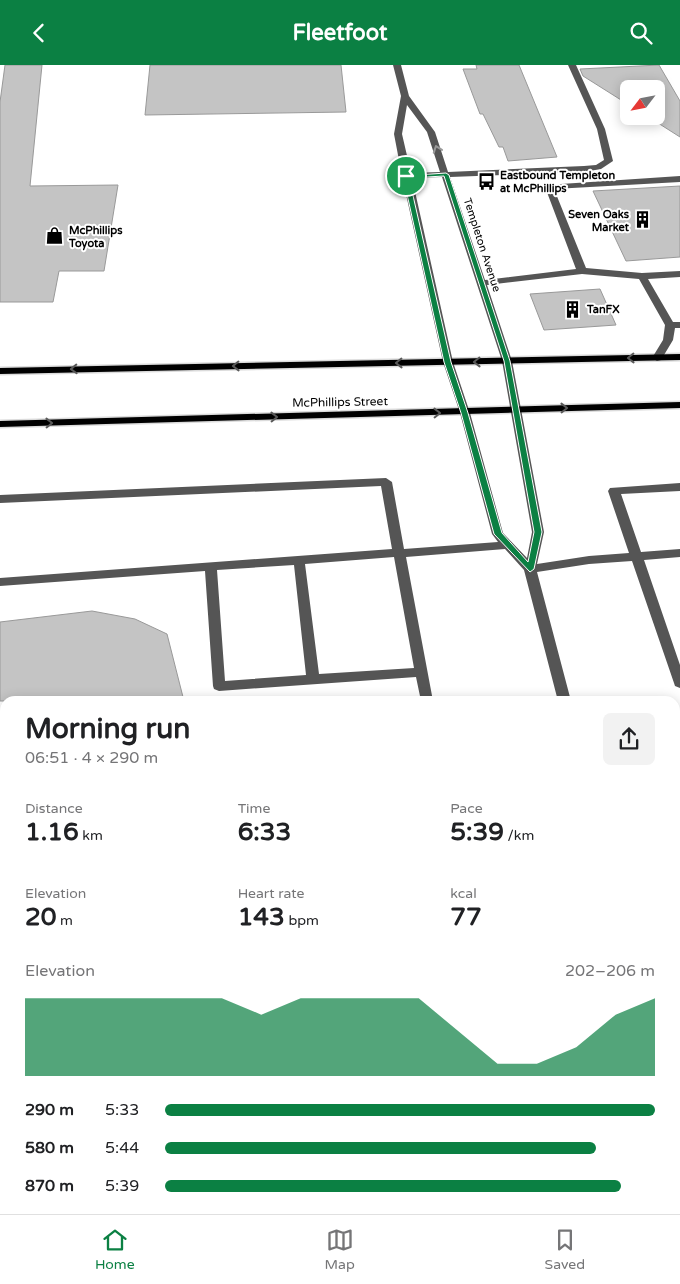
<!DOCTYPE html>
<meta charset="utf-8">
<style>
:root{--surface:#fff;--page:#f2f2f2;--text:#202124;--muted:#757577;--line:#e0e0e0;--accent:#0b8043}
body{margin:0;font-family:"Varela Round",sans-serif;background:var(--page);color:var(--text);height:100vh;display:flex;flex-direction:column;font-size:19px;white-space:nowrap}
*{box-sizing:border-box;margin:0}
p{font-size:16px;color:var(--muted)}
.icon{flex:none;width:28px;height:28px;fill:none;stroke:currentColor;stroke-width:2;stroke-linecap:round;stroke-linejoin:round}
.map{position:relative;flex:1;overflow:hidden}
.panel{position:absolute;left:0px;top:631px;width:680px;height:519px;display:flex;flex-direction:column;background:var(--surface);border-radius:15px 15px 0 0;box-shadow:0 2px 12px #0003}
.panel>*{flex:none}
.needle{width:32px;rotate:238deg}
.controls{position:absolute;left:620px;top:15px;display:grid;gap:10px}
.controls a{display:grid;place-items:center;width:45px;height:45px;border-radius:8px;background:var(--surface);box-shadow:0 2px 12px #0003;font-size:25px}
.pin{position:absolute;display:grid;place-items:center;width:42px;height:42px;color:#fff;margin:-21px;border:2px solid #fff;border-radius:50%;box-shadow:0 1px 5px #0007}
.round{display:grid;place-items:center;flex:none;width:52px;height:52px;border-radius:8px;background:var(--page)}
.overview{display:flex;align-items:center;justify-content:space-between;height:85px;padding:0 25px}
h1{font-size:28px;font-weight:800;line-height:38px}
.figures{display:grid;grid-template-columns:repeat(3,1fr);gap:8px;height:85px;padding:5px 25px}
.figures div{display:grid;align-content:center}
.figures b{font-size:25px;font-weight:800}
.figures small{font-size:14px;font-weight:400}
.figures p{font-size:14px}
.chart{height:140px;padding:10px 25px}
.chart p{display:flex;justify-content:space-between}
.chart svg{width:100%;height:90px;margin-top:5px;fill:var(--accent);opacity:.7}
ul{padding:0 25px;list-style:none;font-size:16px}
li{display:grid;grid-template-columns:80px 60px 1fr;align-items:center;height:38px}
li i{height:12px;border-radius:6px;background:var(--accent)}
header{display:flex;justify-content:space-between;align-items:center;height:65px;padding:0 25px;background:var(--accent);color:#fff;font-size:22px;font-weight:800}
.tab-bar{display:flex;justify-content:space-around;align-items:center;height:70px;border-top:1px solid var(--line);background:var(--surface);font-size:14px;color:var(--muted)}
.tab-bar a{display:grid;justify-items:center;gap:2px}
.tab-bar .active{color:var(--accent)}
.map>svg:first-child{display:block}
.building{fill:#c4c4c4;stroke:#999}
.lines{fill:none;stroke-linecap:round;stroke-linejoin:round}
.major-casing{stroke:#dbdbdb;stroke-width:3}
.minor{fill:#555;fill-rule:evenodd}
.major{fill:#000;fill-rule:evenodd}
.oneway{stroke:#999}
.oneway2{stroke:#595959}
.route{fill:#0b8043;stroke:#fff;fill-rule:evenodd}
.labels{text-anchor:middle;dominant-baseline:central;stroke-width:4;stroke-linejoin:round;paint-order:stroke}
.far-poi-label{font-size:11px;font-weight:bold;fill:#000;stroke:#fff;text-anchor:start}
.far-street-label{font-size:11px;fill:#000;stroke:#fff}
.street-label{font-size:12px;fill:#000;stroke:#fff}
</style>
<header><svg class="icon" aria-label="back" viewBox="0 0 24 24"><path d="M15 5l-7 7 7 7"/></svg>Fleetfoot<svg class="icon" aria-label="search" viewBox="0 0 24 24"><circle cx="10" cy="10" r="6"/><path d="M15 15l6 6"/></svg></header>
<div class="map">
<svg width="680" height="1149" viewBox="0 0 680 1149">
<rect width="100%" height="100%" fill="#fff"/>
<g class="building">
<polygon points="5,0 42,0 30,121 118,120 104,206 59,206 53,237 0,237 0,37"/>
<polygon points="150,0 341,0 346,47 145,50"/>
<polygon points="476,0 519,0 557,92 508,96 503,82 499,82 483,49 480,49 463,4 477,4"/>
<polygon points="659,0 680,36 680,72 647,51 656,51 656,24 629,24 629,40 583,11 580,4"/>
<polygon points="680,121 680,192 626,196 593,126"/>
<polygon points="600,224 616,260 544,265 530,229"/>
<polygon points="92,546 135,554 167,569 184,636 0,636 0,557"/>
</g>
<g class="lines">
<defs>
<g id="major">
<polygon points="680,289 680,295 0,309 0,303"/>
<polygon points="680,337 680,343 0,362 0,356"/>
</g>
</defs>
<use href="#major" class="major-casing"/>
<g class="minor">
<path d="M393,0h8l8,31 26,36 13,40 136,-6 12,-1 8,-5 -7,-31 -29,-64h8l29,64 8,32 -12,8 -17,3 -134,5 35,103 91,-11 -31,-82 1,-2 134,-9v6l-126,7 32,79 56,5 38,-2v6l-32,2 25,43h7v6h-5l-2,12 -12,20 -4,1 -5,-3 11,-18 2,-15 -26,-46 -57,-5 -95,11 25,76 32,171 -7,32 52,-8 40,-3 -21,-62 2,-3 70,-5v8l-59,3 20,58 39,-3v8l-36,3 36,105v23l-5,-2 -1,-3 -42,-122 -43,3 -52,8 34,129h-13l-34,-131 -19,-21 -99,8 27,144h-12l-5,-24 -197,14 -5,-2 -1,-3 -8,-115 -205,15v-8l392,-29 -11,-63 -381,17v-8l386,-17 6,4 12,67 94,-7 -6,-8 -32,-121 -17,-51 -41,-186 -8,-42 7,-38zM407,40l20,27 13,40 -29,1 -9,-39zM442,112l60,184 30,171 -5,26 -24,-25 -33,-120 -17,-51 -41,-184zM394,492l20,111 -95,6 -14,-110zM294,500l12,110 -81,6 -8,-111z"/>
<polygon points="675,1047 680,1049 680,1082 675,1080"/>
<rect x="675" y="1083" width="5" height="16"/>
<polygon points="143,1145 196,1145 194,1149 141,1149"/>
<polygon points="515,1145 533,1145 534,1149 516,1149"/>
</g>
<use href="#major" class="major"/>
</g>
<defs><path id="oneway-chevron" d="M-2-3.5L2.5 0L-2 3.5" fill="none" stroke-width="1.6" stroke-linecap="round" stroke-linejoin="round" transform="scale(1.25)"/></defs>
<use class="oneway" href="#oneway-chevron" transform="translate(437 84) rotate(-110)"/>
<g class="oneway2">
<use href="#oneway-chevron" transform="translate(631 293) rotate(179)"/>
<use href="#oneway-chevron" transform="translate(477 297) rotate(179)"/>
<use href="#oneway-chevron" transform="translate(399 298) rotate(179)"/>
<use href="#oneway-chevron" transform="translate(236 301) rotate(179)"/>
<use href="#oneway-chevron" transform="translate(74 304) rotate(178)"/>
<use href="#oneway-chevron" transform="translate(564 343) rotate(-1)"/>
<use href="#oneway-chevron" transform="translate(437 348) rotate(-1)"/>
<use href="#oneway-chevron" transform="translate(274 352) rotate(-1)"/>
<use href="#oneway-chevron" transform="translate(49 358) rotate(-1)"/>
</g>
<path class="route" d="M446,108l3,2 61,186 32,171 -8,37 -4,3 -36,-38 -33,-121 -17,-51 -41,-186zM444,111l60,185 30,171 -6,30 -26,-29 -34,-120 -17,-51 -42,-184z"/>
<defs>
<symbol id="bus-bare" viewBox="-9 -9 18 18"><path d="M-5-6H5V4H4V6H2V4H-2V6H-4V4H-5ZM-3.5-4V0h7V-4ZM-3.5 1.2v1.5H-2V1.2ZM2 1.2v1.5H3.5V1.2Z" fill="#000" stroke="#fff" stroke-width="2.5" paint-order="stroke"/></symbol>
<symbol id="building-bare" viewBox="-9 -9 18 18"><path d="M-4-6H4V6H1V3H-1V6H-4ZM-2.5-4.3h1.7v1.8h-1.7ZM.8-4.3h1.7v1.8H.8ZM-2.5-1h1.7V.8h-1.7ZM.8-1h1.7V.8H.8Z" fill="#000" stroke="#fff" stroke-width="2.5" paint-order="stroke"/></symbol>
<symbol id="shop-bare" viewBox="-9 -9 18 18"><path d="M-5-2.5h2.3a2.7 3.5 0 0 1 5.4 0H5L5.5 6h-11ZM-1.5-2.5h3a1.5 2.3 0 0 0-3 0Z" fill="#000" stroke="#fff" stroke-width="2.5" paint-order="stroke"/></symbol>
</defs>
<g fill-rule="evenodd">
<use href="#bus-bare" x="474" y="104" width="25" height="25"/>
<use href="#building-bare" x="630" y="142" width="25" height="25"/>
<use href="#shop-bare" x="42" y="158" width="25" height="25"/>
<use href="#building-bare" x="560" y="232" width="25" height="25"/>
</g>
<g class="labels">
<g class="far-poi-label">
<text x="500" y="110">Eastbound Templeton<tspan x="500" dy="13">at McPhillips</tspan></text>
<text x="629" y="149" text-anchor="end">Seven Oaks<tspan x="629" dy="13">Market</tspan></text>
<text x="69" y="165">McPhillips<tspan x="69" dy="13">Toyota</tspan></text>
<text x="587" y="244">TanFX</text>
</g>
<g class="far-street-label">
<text transform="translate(482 180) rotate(72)">Templeton Avenue</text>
</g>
<g class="street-label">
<text transform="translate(340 337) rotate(-1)">McPhillips Street</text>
</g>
</g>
</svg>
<div class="controls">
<a><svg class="needle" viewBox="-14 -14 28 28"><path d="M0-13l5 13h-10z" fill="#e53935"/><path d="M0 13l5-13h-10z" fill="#757577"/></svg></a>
</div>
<div class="pin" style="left:406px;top:111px;background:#1e9e55"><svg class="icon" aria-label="arrive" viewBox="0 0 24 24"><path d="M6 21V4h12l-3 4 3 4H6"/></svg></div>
<section class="panel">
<div class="overview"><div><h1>Morning run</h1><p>06:51 · 4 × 290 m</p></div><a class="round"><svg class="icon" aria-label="share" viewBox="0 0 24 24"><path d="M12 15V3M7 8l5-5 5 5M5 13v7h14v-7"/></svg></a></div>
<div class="figures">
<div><p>Distance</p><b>1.16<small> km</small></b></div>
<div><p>Time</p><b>6:33</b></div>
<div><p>Pace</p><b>5:39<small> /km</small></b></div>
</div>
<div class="figures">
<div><p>Elevation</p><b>20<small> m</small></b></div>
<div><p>Heart rate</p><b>143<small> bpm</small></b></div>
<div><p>kcal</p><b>77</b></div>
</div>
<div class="chart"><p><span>Elevation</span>202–206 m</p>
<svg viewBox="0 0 160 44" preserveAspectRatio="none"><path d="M0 44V6L10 6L20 6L30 6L40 6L50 6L60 14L70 6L80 6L90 6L100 6L110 22L120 38L130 38L140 30L150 14L160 6V44z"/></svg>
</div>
<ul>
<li><b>290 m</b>5:33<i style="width:100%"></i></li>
<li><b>580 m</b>5:44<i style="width:88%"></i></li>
<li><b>870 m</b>5:39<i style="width:93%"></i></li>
</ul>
</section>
</div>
<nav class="tab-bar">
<a class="active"><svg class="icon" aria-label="home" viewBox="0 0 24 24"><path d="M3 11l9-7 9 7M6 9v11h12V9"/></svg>Home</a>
<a><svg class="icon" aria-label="map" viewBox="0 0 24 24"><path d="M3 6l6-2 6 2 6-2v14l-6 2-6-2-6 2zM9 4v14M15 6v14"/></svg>Map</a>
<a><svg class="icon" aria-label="saved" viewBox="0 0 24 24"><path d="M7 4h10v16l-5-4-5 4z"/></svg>Saved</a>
</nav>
